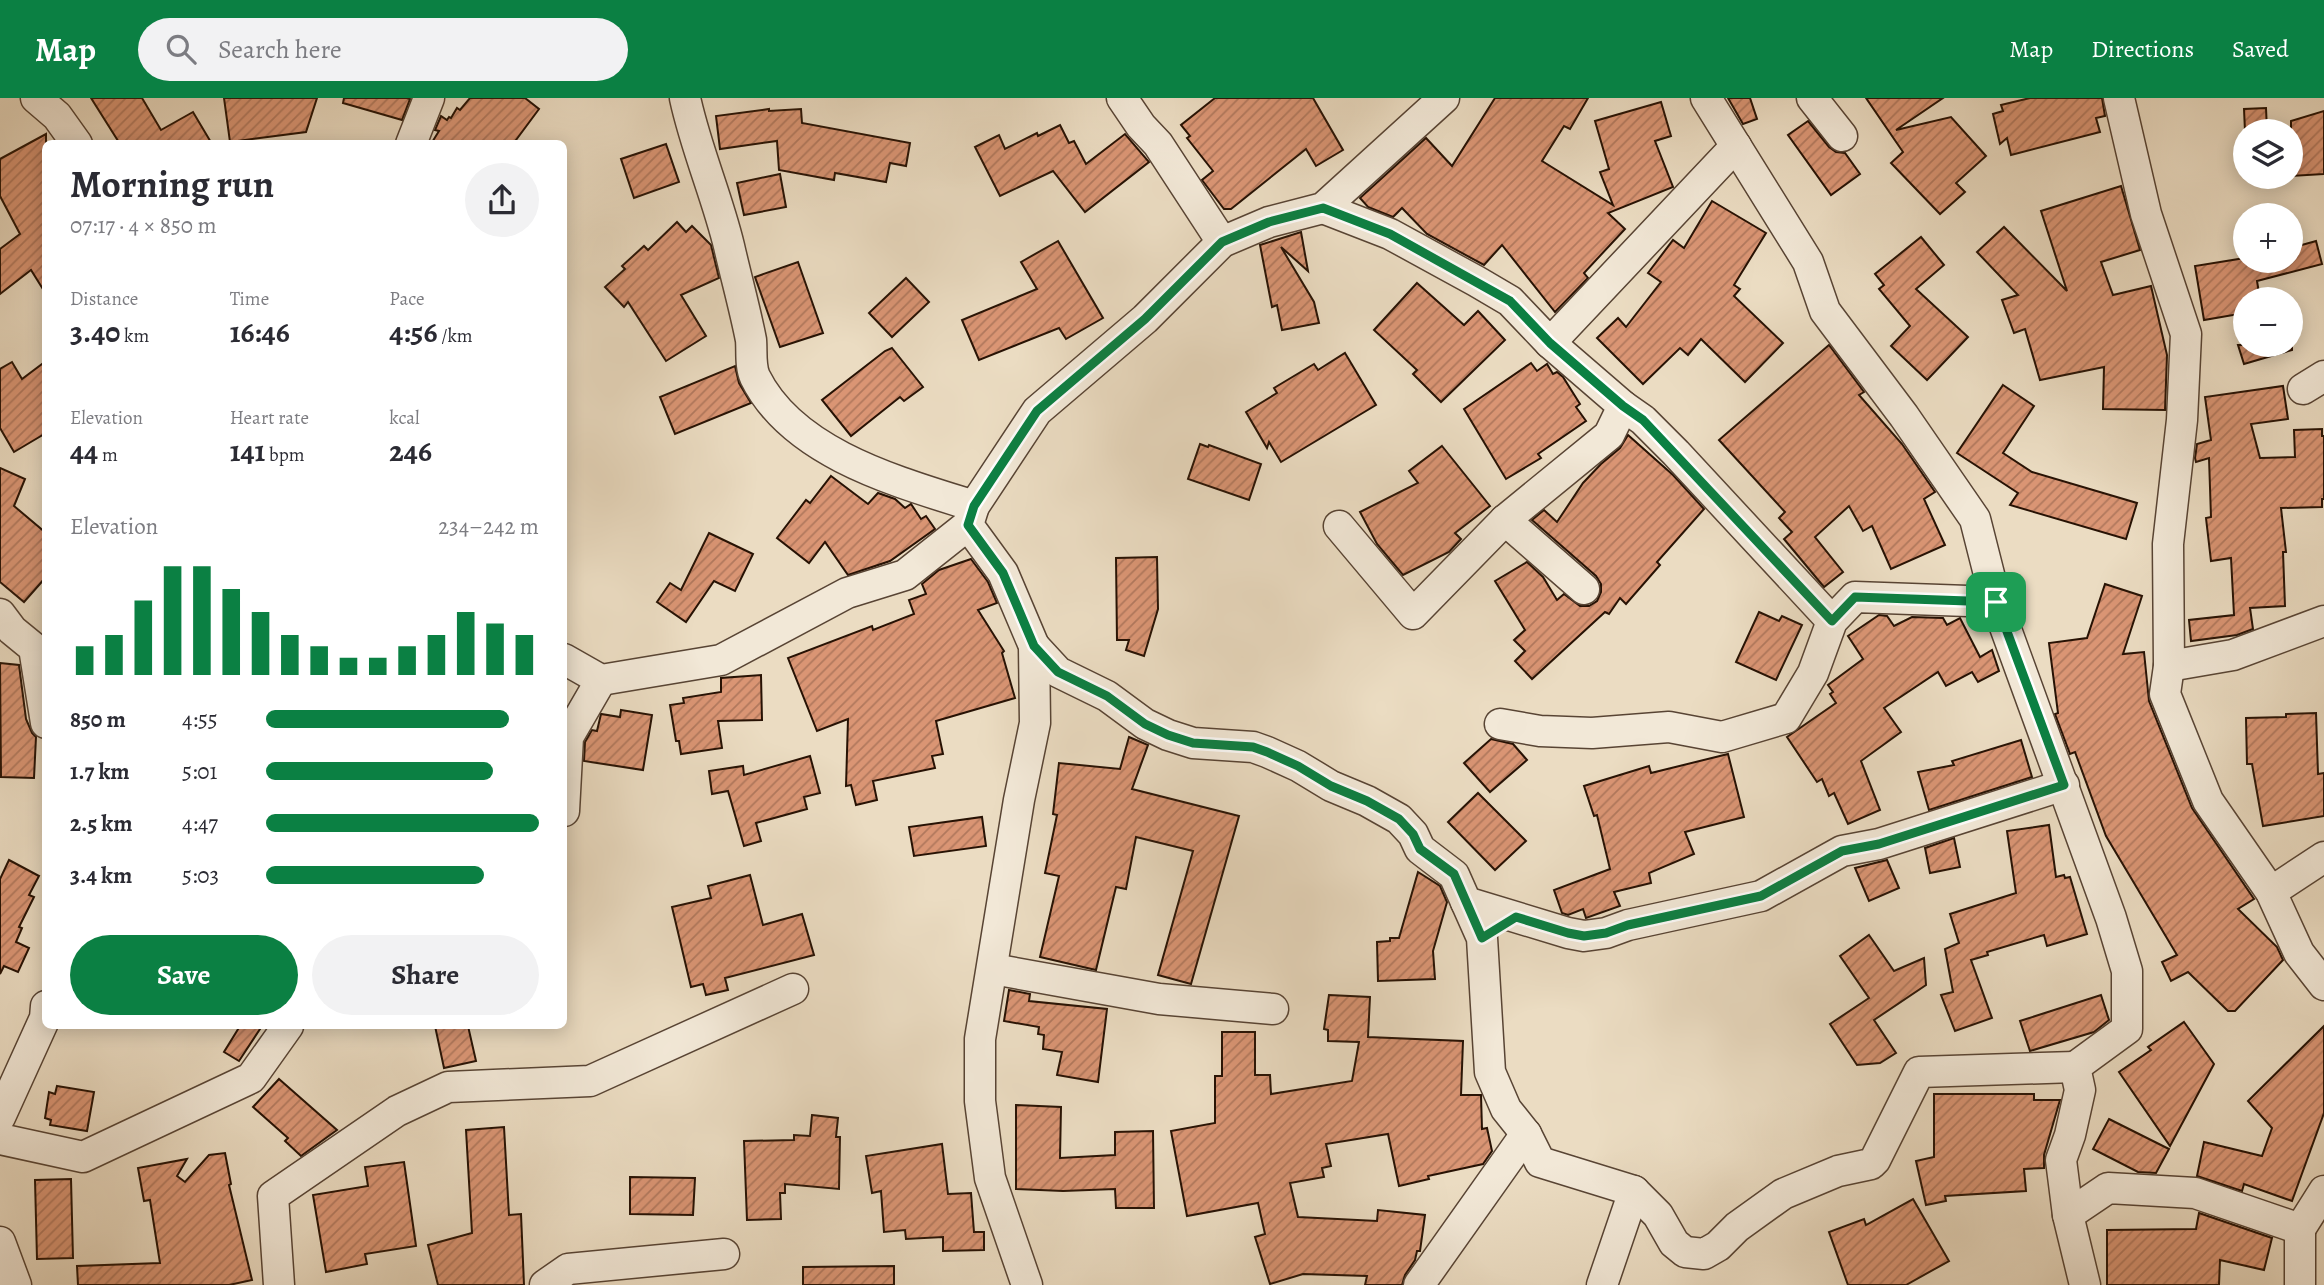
<!DOCTYPE html>
<meta charset="utf-8">
<style>
:root{--surface:#fff;--page:#f2f2f3;--text:#2b2b33;--muted:#7c7c81;--accent:#0b8043}
body{margin:0;font-family:Alegreya,serif;background:var(--page);color:var(--text);height:100vh;display:flex;flex-direction:column;font-size:26px;white-space:nowrap}
*{box-sizing:border-box;margin:0}
p{font-size:23px;color:var(--muted)}
.icon{flex:none;width:38px;height:38px;fill:none;stroke:currentColor;stroke-width:2;stroke-linecap:round;stroke-linejoin:round}
.map{position:relative;flex:1;overflow:hidden}
.panel{position:absolute;left:42px;top:42px;width:525px;height:889px;display:flex;flex-direction:column;background:var(--surface);border-radius:10px;box-shadow:0 4px 18px #0003}
.panel>*{flex:none}
.buttons{position:absolute;left:2233px;top:21px;display:grid;gap:14px}
.buttons a{display:grid;place-items:center;width:70px;height:70px;border-radius:50%;background:var(--surface);box-shadow:0 4px 18px #0003;font-size:35px}
.pin{position:absolute;display:grid;place-items:center;width:60px;height:60px;color:#fff;margin:-30px;border-radius:14px;box-shadow:0 4px 10px #0006}
.round{display:grid;place-items:center;flex:none;width:74px;height:74px;border-radius:37px;background:var(--page)}
.summary{display:flex;align-items:center;justify-content:space-between;height:119px;padding:0 28px}
h1{font-size:38px;font-weight:700;line-height:52px}
.stats{display:grid;grid-template-columns:repeat(3,1fr);gap:10px;height:119px;padding:7px 28px}
.stats div{display:grid;align-content:center}
.stats b{font-size:30px;font-weight:700}
.stats small{font-size:19px;font-weight:400}
.stats p{font-size:19px}
.chart{height:196px;padding:14px 28px}
.chart p{display:flex;justify-content:space-between}
.chart svg{width:100%;height:126px;margin-top:7px;stroke:var(--accent);stroke-width:6}
.action{display:flex;gap:14px;margin-top:auto;padding:14px 28px}
.action a{flex:1;height:80px;border-radius:42px;background:var(--accent);color:#fff;font-size:28px;font-weight:700;line-height:80px;text-align:center}
.action a+a{background:var(--page);color:var(--text)}
ul{padding:0 28px;list-style:none;font-size:23px}
li{display:grid;grid-template-columns:112px 84px 1fr;align-items:center;height:52px}
li i{height:18px;border-radius:9px;background:var(--accent)}
header{display:flex;align-items:center;gap:42px;box-sizing:border-box;height:98px;padding:0 35px;background:var(--accent);color:#fff}
header strong{font-size:33px}
nav{display:flex;gap:38px;margin-inline-start:auto;font-size:24px}
.search{width:490px;height:63px;background:var(--page);display:flex;align-items:center;gap:18px;box-sizing:border-box;padding:0 24px;border-radius:38px;color:var(--muted);font-size:26px}
.map>svg:first-child{display:block}
.building{fill:url(#building-hatch);stroke:#271204;stroke-width:2}
.lines{fill:none;stroke-linecap:round;stroke-linejoin:round}
.minor-casing{stroke:#584434;stroke-width:33}
.minor{stroke:#f2e8d7;stroke-width:30}
.route-casing{stroke:#fff;stroke-width:14}
.route{stroke:#0b8043;stroke-width:9}
</style>
<header>
<strong>Map</strong>
<div class="search"><svg class="icon" aria-label="search" viewBox="0 0 24 24"><circle cx="10" cy="10" r="6"/><path d="M15 15l6 6"/></svg>Search here</div>
<nav><a>Map</a><a>Directions</a><a>Saved</a></nav>
</header>
<div class="map">
<svg width="2324" height="1187" viewBox="0 0 2324 1187">
<defs>
<pattern id="building-hatch" width="6" height="6" patternUnits="userSpaceOnUse" patternTransform="scale(1.75)"><rect width="6" height="6" fill="#da9574"/><path d="M-1 1l2-2M0 6l6-6M5 7l2-2" fill="none" stroke="#b1785d"/></pattern>
</defs>
<rect width="100%" height="100%" fill="#ebdcc2"/>
<filter id="stains"><feTurbulence type="fractalNoise" baseFrequency=".00286" numOctaves="4"/><feColorMatrix values="0 0 0 0 .2 0 0 0 0 .09 0 0 0 0 .02 0 0 0 .5 -.17"/></filter>
<radialGradient id="worn" r=".72"><stop offset=".6" stop-color="#630" stop-opacity="0"/><stop offset="1" stop-color="#630" stop-opacity=".3"/></radialGradient>
<g class="building">
<polygon points="91,0 142,0 161,32 193,14 212,46 120,46"/>
<polygon points="224,0 317,0 306,34 230,44"/>
<polygon points="344,0 407,0 410,1 402,22 343,5"/>
<polygon points="470,0 525,0 539,11 513,46 431,46 439,33 435,32 441,18 447,22 449,19 451,20 457,10 460,12"/>
<polygon points="1215,0 1313,0 1343,52 1316,68 1306,51 1231,111 1224,111 1202,82 1213,73 1187,40 1190,38 1181,27"/>
<polygon points="1495,0 1588,0 1570,31 1564,28 1542,63 1613,107 1600,74 1609,71 1595,23 1661,4 1671,38 1655,43 1673,89 1608,115 1625,131 1584,175 1588,180 1555,214 1502,147 1484,167 1427,136 1402,110 1393,119 1368,109 1360,100 1426,40 1452,68"/>
<polygon points="1728,0 1750,0 1757,21 1743,26"/>
<polygon points="1866,0 1943,0 1896,32 1951,19 1986,58 1956,85 1965,94 1940,116 1891,65 1903,54"/>
<polygon points="2030,0 2102,0 2105,18 2096,20 2100,34 2011,57 2007,40 2000,46 1993,16 2003,13 2001,7"/>
<polygon points="2266,10 2267,33 2245,33 2244,11"/>
<polygon points="769,11 769,13 801,11 802,25 910,45 906,68 890,65 886,84 835,75 834,82 779,72 777,43 720,51 716,18"/>
<polygon points="2324,13 2324,76 2291,78 2291,23"/>
<polygon points="1808,23 1829,49 1836,54 1845,55 1860,76 1831,97 1788,37"/>
<polygon points="1060,27 1069,45 1074,43 1086,66 1125,36 1149,64 1085,114 1053,73 1000,98 975,49 999,37 1005,51 1037,35 1038,38"/>
<polygon points="46,36 46,196 31,172 0,196 0,151 20,136 0,98 0,61"/>
<polygon points="666,46 679,84 634,100 621,61"/>
<polygon points="780,76 786,109 744,117 737,85"/>
<polygon points="2121,88 2140,152 2101,164 2113,197 2151,188 2167,257 2165,312 2103,311 2104,269 2040,282 2025,231 2014,235 2002,202 2018,197 1977,154 2004,129 2067,193 2041,113"/>
<polygon points="1712,103 1766,135 1734,187 1740,191 1734,198 1783,245 1745,284 1701,241 1688,257 1680,250 1643,286 1597,240 1618,220 1626,229 1661,184 1648,175 1673,142 1684,150"/>
<polygon points="677,124 686,134 692,128 711,147 719,180 681,197 706,238 666,263 628,204 624,209 605,189 625,171 622,168 644,148 648,152"/>
<polygon points="1301,134 1308,173 1281,149 1314,204 1319,225 1282,232 1277,207 1272,209 1260,147"/>
<polygon points="1921,139 1944,167 1916,191 1968,239 1927,282 1891,248 1910,228 1879,191 1884,187 1875,176"/>
<polygon points="1058,143 1103,220 1066,241 1059,230 979,262 962,222 1037,191 1021,164"/>
<polygon points="2316,143 2322,166 2257,183 2260,201 2245,201 2245,215 2204,222 2195,168 2245,160 2245,163 2291,163 2291,150"/>
<polygon points="798,164 823,235 780,249 755,179"/>
<polygon points="906,180 929,204 892,239 869,215"/>
<polygon points="1417,185 1464,227 1478,213 1505,242 1441,304 1413,276 1417,272 1374,232"/>
<polygon points="1829,247 1864,294 1859,297 1902,346 1935,394 1924,401 1945,447 1891,471 1872,428 1863,433 1849,408 1815,439 1843,474 1824,489 1784,441 1792,434 1779,420 1785,414 1719,342"/>
<polygon points="2238,247 2292,247 2292,252 2244,266"/>
<polygon points="892,250 923,289 904,303 900,299 851,338 822,302 885,253"/>
<polygon points="1345,255 1376,307 1281,364 1269,344 1267,350 1246,314 1277,295 1274,290 1314,266 1318,272"/>
<polygon points="46,263 46,335 14,354 0,330 0,271 12,264 22,281"/>
<polygon points="1531,265 1537,273 1547,266 1553,276 1557,274 1563,279 1580,306 1576,309 1586,323 1538,356 1541,360 1506,381 1464,311"/>
<polygon points="735,268 739,285 751,305 675,336 660,299"/>
<polygon points="2003,287 2034,308 2003,355 2032,374 2137,405 2126,441 2010,407 2018,395 1957,355"/>
<polygon points="2283,288 2288,321 2251,326 2260,360 2295,359 2294,332 2322,331 2322,338 2324,338 2324,401 2322,401 2322,409 2281,410 2286,454 2283,454 2285,508 2250,510 2253,531 2237,537 2191,543 2189,522 2234,517 2231,460 2211,463 2206,420 2211,419 2209,360 2196,364 2195,360 2197,346 2211,342 2205,299"/>
<polygon points="1628,337 1673,377 1704,411 1657,464 1660,467 1626,506 1620,500 1609,516 1605,514 1532,581 1515,563 1525,553 1514,542 1525,532 1495,483 1527,464 1543,479 1557,502 1564,496 1580,508 1589,508 1597,503 1601,494 1601,486 1596,478 1532,422 1544,412 1557,424 1583,385 1601,366 1620,350"/>
<polygon points="1200,346 1208,349 1209,347 1261,366 1249,402 1188,381"/>
<polygon points="1442,348 1490,408 1455,435 1461,441 1449,454 1403,477 1377,446 1360,414 1418,385 1409,373"/>
<polygon points="0,370 25,381 14,408 46,435 46,479 24,504 0,484"/>
<polygon points="831,378 868,406 878,395 895,401 905,410 911,406 921,421 926,418 935,431 890,463 848,477 825,444 809,465 777,440 806,402 810,405"/>
<polygon points="709,435 753,456 735,493 714,483 686,524 657,504 670,485 681,492"/>
<polygon points="1157,459 1158,511 1144,558 1126,552 1129,542 1117,542 1116,460"/>
<polygon points="971,461 988,484 997,505 978,512 1004,553 1002,555 1015,600 936,623 943,656 932,658 935,670 873,683 877,702 856,707 851,687 846,688 848,621 817,633 788,560 872,528 873,532 914,516 909,502 926,496 922,486 939,472"/>
<polygon points="2105,486 2142,498 2123,556 2144,554 2149,603 2192,710 2254,801 2238,811 2277,849 2283,862 2235,913 2228,913 2188,874 2171,883 2162,864 2177,857 2106,738 2075,654 2070,656 2055,616 2058,615 2049,545 2087,540"/>
<polygon points="1759,514 1779,523 1782,518 1802,527 1776,582 1736,564"/>
<polygon points="1879,517 1887,518 1894,528 1912,519 1943,520 1947,527 1960,520 1980,559 1992,552 1999,573 1978,584 1972,574 1946,588 1938,574 1884,610 1901,634 1861,663 1880,712 1848,726 1834,695 1829,698 1822,681 1817,684 1787,639 1836,605 1830,596 1833,594 1828,587 1863,561 1848,538"/>
<polygon points="0,565 19,567 26,621 32,635 36,639 34,680 1,679"/>
<polygon points="761,577 762,622 718,623 722,650 681,656 679,643 676,643 670,607 684,605 683,600 721,594 721,580"/>
<polygon points="621,612 652,617 643,672 584,663 585,644 592,632 597,633 601,616 620,619"/>
<polygon points="2316,615 2318,676 2324,675 2324,718 2263,728 2252,666 2247,666 2246,620 2286,619 2286,616"/>
<polygon points="1129,639 1148,647 1132,691 1239,718 1191,886 1158,877 1193,753 1136,739 1126,791 1116,789 1096,872 1040,859 1059,778 1045,775 1057,717 1053,716 1059,665 1120,671"/>
<polygon points="1491,641 1513,646 1527,662 1490,694 1464,665"/>
<polygon points="2021,642 2032,679 1929,712 1918,674 1954,667 1952,663"/>
<polygon points="1728,656 1744,719 1685,734 1694,756 1649,775 1651,785 1614,794 1620,808 1586,820 1583,811 1568,817 1562,815 1554,792 1610,771 1597,717 1594,718 1584,688 1649,668 1651,675"/>
<polygon points="810,658 820,695 804,699 807,711 756,725 761,743 744,748 728,693 712,696 709,673 743,668 744,677"/>
<polygon points="1478,695 1526,743 1495,772 1448,724"/>
<polygon points="982,719 986,748 914,758 909,729"/>
<polygon points="2049,727 2056,779 2064,777 2065,780 2070,779 2087,836 2047,848 2044,837 1987,854 1988,857 1971,862 1992,920 1955,933 1941,897 1953,894 1945,851 1959,845 1950,816 2016,795 2007,733"/>
<polygon points="1954,740 1960,769 1930,775 1925,750"/>
<polygon points="9,762 39,778 29,797 34,799 19,829 22,830 16,844 29,850 18,874 4,868 0,876 0,781"/>
<polygon points="1887,762 1899,790 1869,803 1855,770"/>
<polygon points="1418,774 1440,788 1447,804 1433,853 1435,881 1378,883 1377,844 1390,843 1390,840 1399,840"/>
<polygon points="750,777 763,827 802,816 814,857 725,880 728,892 706,897 703,886 691,889 672,809 711,800 708,788"/>
<polygon points="1869,837 1894,873 1924,860 1926,887 1874,922 1896,955 1880,965 1857,967 1830,926 1869,900 1840,858"/>
<polygon points="1009,892 1030,896 1029,903 1107,911 1098,984 1057,977 1062,954 1043,951 1044,937 1038,936 1039,929 1004,923"/>
<polygon points="1329,897 1370,899 1368,939 1463,943 1461,997 1481,997 1482,1031 1487,1030 1492,1053 1483,1066 1428,1078 1429,1081 1399,1088 1388,1036 1326,1046 1331,1068 1322,1070 1324,1079 1290,1085 1298,1119 1377,1123 1378,1112 1425,1117 1420,1153 1417,1153 1415,1162 1405,1177 1402,1187 1365,1187 1367,1178 1303,1176 1270,1186 1255,1139 1265,1136 1258,1105 1187,1118 1171,1033 1215,1025 1215,978 1222,978 1222,934 1255,934 1255,977 1270,977 1271,996 1352,983 1359,944 1328,943 1328,932 1324,931"/>
<polygon points="2101,897 2109,922 2094,934 2030,953 2020,923"/>
<polygon points="2184,924 2214,966 2170,1048 2119,974 2151,952 2148,949"/>
<polygon points="240,928 262,928 239,963 224,954"/>
<polygon points="435,928 468,928 476,963 444,970"/>
<polygon points="2324,928 2324,1015 2292,1103 2244,1086 2242,1093 2197,1078 2204,1044 2262,1058 2272,1030 2248,1003"/>
<polygon points="279,981 337,1032 301,1058 285,1043 288,1040 253,1009"/>
<polygon points="57,988 94,994 87,1033 50,1027 51,1022 45,1020 49,994 55,996"/>
<polygon points="1934,996 2034,996 2034,1002 2060,1002 2044,1057 2044,1070 2024,1071 2026,1093 1945,1098 1946,1103 1926,1107 1916,1063 1934,1059"/>
<polygon points="1016,1007 1061,1009 1060,1060 1115,1057 1115,1034 1153,1033 1154,1110 1116,1110 1115,1091 1063,1093 1016,1091"/>
<polygon points="812,1017 838,1020 836,1039 840,1039 839,1091 785,1086 785,1095 780,1095 781,1121 747,1122 744,1043 794,1042 794,1037 810,1038"/>
<polygon points="2109,1021 2169,1051 2156,1075 2138,1074 2093,1051"/>
<polygon points="504,1029 509,1117 521,1116 524,1187 438,1187 428,1147 472,1135 466,1032"/>
<polygon points="942,1046 948,1096 971,1095 974,1134 984,1134 984,1152 943,1153 943,1139 906,1141 905,1132 884,1134 881,1093 872,1095 866,1058"/>
<polygon points="225,1055 231,1086 229,1087 252,1182 229,1187 78,1187 77,1168 160,1165 150,1102 144,1103 138,1070 187,1061 177,1078 185,1084 209,1057"/>
<polygon points="404,1064 416,1148 365,1156 367,1166 326,1174 313,1097 368,1088 365,1069"/>
<polygon points="630,1079 695,1080 693,1117 630,1116"/>
<polygon points="71,1081 73,1160 37,1161 35,1082"/>
<polygon points="1913,1101 1949,1163 1906,1187 1848,1187 1829,1134 1864,1121 1866,1127"/>
<polygon points="2199,1115 2272,1140 2264,1172 2220,1162 2219,1187 2107,1187 2107,1132 2196,1131"/>
<polygon points="894,1168 894,1187 803,1187 803,1169"/>
</g>
<g class="lines">
<defs>
<g id="minor">
<polyline points="36,0 57,18 77,46"/>
<path d="M685,0c11,51 32,98 44,148 7,31 16,63 22,94 1,11 -1,26 4,37 38,77 143,105 219,129"/>
<polyline points="1122,0 1141,28 1158,46 1222,144"/>
<polyline points="1706,0 1808,164 1825,213 1904,318 1975,421 1996,504 2111,820 2127,873 2127,931 2075,969 2080,992 2070,1037 2061,1062 2068,1117 2085,1187"/>
<polyline points="1812,0 1842,38"/>
<polyline points="2119,0 2146,116 2186,236 2182,322 2168,446 2169,568 2165,596 2208,703 2271,794 2299,855 2324,887"/>
<polyline points="411,46 429,0"/>
<polyline points="1323,110 1390,136 1476,183 1510,203 1550,245 1736,48"/>
<polyline points="1550,245 1623,308 1609,337 1505,422 1584,491"/>
<polyline points="2303,291 2324,278"/>
<polyline points="1623,308 1643,322 1676,355 1832,523"/>
<polyline points="1339,428 1413,516 1505,422"/>
<polyline points="0,516 12,532 34,550 46,625"/>
<polyline points="1034,548 1058,574 1107,598 1145,626 1168,637 1193,645 1253,649 1267,654 1298,668 1331,688 1367,703 1399,721 1413,736 1420,751 1454,777 1466,804 1568,835 1584,838 1606,835 1628,827 1761,798 1842,753 1879,746 2064,687"/>
<polyline points="564,561 601,582 721,562 847,495 905,477 968,427"/>
<polyline points="2169,568 2233,557 2324,523"/>
<polyline points="1500,626 1540,633 1592,635 1669,629 1722,639 1786,620 1813,575 1832,523 1855,499 1996,504"/>
<polyline points="564,713 568,639 601,582"/>
<polyline points="2271,794 2324,759"/>
<polyline points="1466,804 1482,840 1490,974 1506,1011 1526,1036 1540,1064 1634,1093 1658,1117 1674,1145 1685,1154 1704,1156 1718,1148 1737,1129 1783,1096 1838,1073 1871,1066 1875,1062 1919,974 2075,969"/>
<polyline points="993,871 1159,901 1273,911"/>
<polyline points="0,1019 45,920 46,908"/>
<polyline points="0,1041 83,1059 251,980 288,928"/>
<polyline points="2068,1117 2108,1090 2195,1095 2300,1131 2324,1093"/>
<polyline points="0,1144 16,1187"/>
<polyline points="279,1187 273,1098 397,1013 448,989 590,983 793,891"/>
<polyline points="545,1187 568,1171 724,1156"/>
<polyline points="1027,1187 990,1080 980,1003 980,941 1019,702 1035,625 1034,548 1003,475 968,427 974,408 1037,313 1145,221 1222,144 1269,124 1323,110 1444,0"/>
<polyline points="1419,1187 1526,1036"/>
<polyline points="1602,1187 1634,1093"/>
<polyline points="2300,1187 2300,1131"/>
</g>
</defs>
<use href="#minor" class="minor-casing"/>
<use href="#minor" class="minor"/>
</g>
<g class="lines">
<defs>
<polygon id="route" points="1323,110 1390,136 1510,203 1550,245 1623,308 1643,322 1832,523 1855,499 1996,504 2064,687 1879,746 1842,753 1761,798 1628,827 1606,835 1584,838 1568,835 1516,819 1482,840 1454,776 1420,751 1413,736 1399,721 1367,703 1331,688 1298,668 1267,654 1253,649 1193,645 1168,637 1145,626 1107,598 1058,574 1034,548 1003,475 968,427 974,408 1037,313 1145,221 1222,144 1269,124"/>
</defs>
<use href="#route" class="route-casing"/>
<use href="#route" class="route"/>
</g>
<rect width="100%" height="100%" filter="url(#stains)"/>
<rect width="100%" height="100%" fill="url(#worn)"/>
</svg>
<div class="buttons">
<a><svg class="icon" aria-label="layers" viewBox="0 0 24 24"><path d="M12 4l9 5-9 5-9-5zM3 14l9 5 9-5"/></svg></a>
<a>+</a>
<a>−</a>
</div>
<div class="pin" style="left:1996px;top:504px;background:#1e9e55"><svg class="icon" aria-label="arrive" viewBox="0 0 24 24"><path d="M6 21V4h12l-3 4 3 4H6"/></svg></div>
<section class="panel">
<div class="summary"><div><h1>Morning run</h1><p>07:17 · 4 × 850 m</p></div><a class="round"><svg class="icon" aria-label="share" viewBox="0 0 24 24"><path d="M12 15V3M7 8l5-5 5 5M5 13v7h14v-7"/></svg></a></div>
<div class="stats">
<div><p>Distance</p><b>3.40<small> km</small></b></div>
<div><p>Time</p><b>16:46</b></div>
<div><p>Pace</p><b>4:56<small> /km</small></b></div>
</div>
<div class="stats">
<div><p>Elevation</p><b>44<small> m</small></b></div>
<div><p>Heart rate</p><b>141<small> bpm</small></b></div>
<div><p>kcal</p><b>246</b></div>
</div>
<div class="chart"><p><span>Elevation</span>234–242 m</p>
<svg viewBox="0 0 160 44" preserveAspectRatio="none"><path d="M5 44V34M15 44V30M25 44V18M35 44V6M45 44V6M55 44V14M65 44V22M75 44V30M85 44V34M95 44V38M105 44V38M115 44V34M125 44V30M135 44V22M145 44V26M155 44V30"/></svg>
</div>
<ul>
<li><b>850 m</b>4:55<i style="width:89%"></i></li>
<li><b>1.7 km</b>5:01<i style="width:83%"></i></li>
<li><b>2.5 km</b>4:47<i style="width:100%"></i></li>
<li><b>3.4 km</b>5:03<i style="width:80%"></i></li>
</ul>
<div class="action"><a>Save</a><a>Share</a></div>
</section>
</div>
